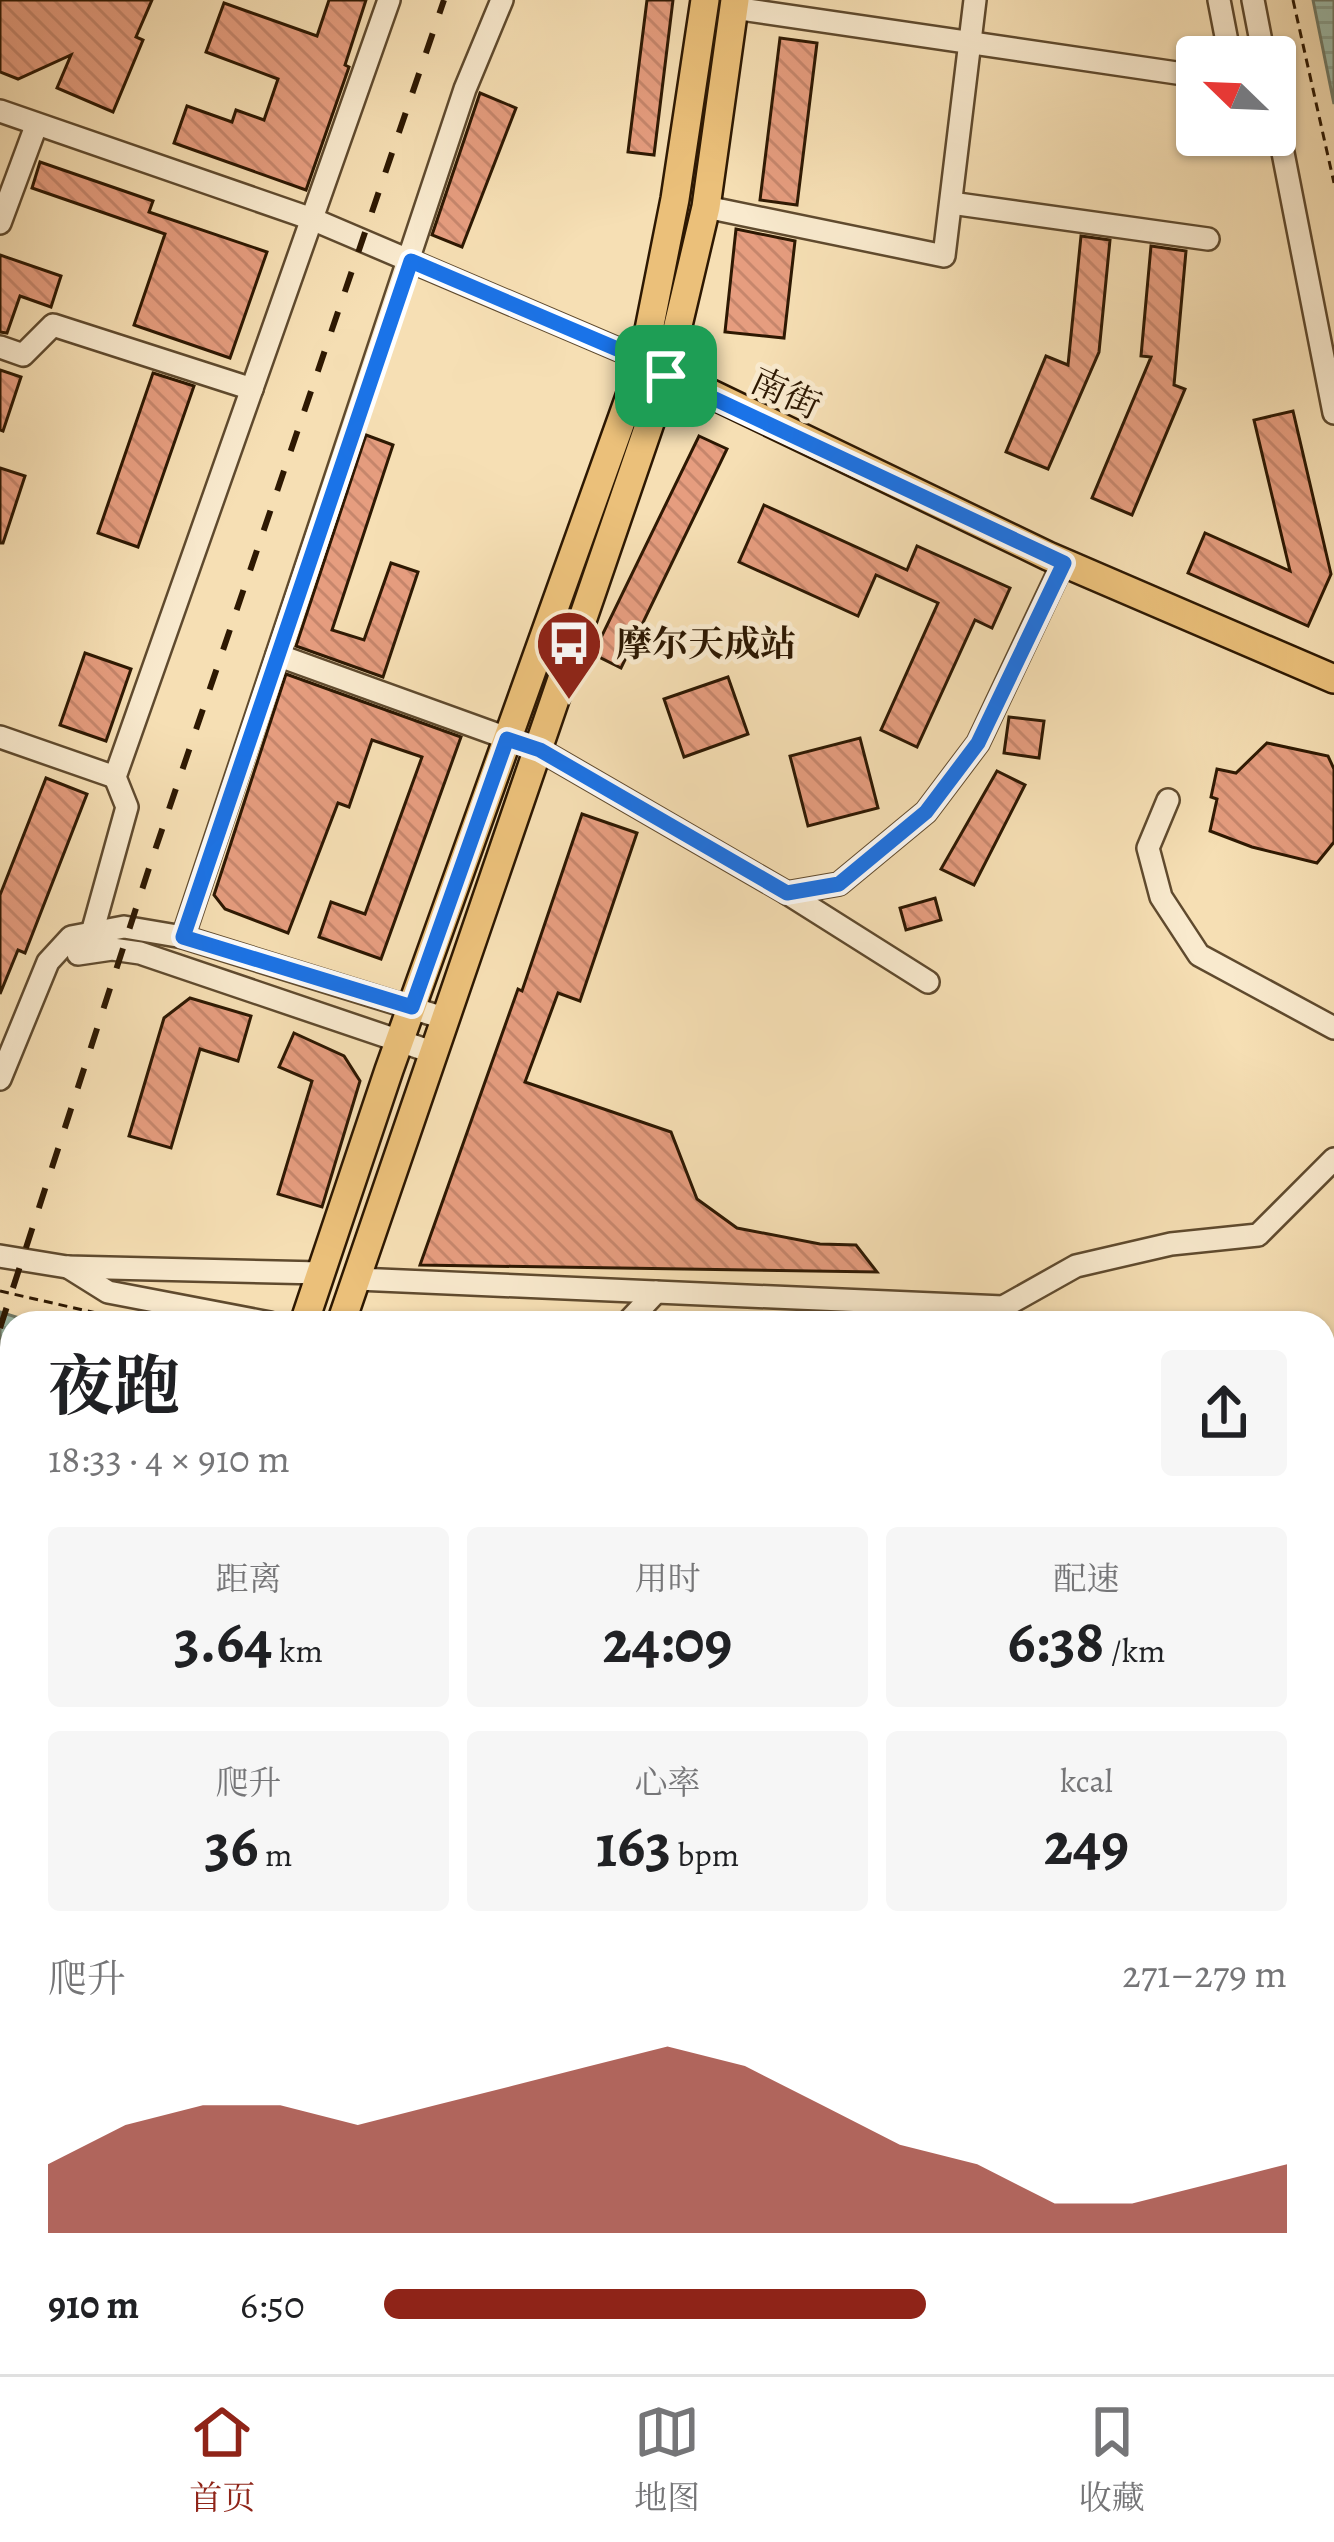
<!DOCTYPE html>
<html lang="zh">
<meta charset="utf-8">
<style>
:root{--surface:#fff;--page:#f6f6f6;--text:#202124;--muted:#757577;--line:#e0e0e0;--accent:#8f2418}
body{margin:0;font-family:Alegreya,"Noto Serif SC",serif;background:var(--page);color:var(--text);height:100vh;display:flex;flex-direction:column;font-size:45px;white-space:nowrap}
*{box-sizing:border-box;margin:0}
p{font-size:39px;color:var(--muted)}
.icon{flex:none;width:66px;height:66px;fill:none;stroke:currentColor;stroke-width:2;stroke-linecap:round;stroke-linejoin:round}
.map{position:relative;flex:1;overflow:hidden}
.details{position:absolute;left:0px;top:1311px;width:1335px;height:1065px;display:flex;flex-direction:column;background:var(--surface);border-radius:36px 36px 0 0;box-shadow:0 3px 9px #0004}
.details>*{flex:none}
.needle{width:78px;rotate:293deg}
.tools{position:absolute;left:1176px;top:36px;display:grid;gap:24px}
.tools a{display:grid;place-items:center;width:120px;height:120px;border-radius:12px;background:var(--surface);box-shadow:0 3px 9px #0004;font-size:60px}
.pin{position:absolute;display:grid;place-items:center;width:102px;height:102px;color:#fff;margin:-51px;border-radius:24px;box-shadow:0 6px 18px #0006}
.round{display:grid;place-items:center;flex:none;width:126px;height:126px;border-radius:12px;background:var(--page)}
.headline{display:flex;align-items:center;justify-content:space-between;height:204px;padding:0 48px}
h1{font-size:66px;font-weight:700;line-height:90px}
.figures{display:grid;grid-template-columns:repeat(3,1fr);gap:18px;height:204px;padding:12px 48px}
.figures div{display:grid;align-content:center;border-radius:12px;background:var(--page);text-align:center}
.figures b{font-size:60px;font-weight:700}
.figures small{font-size:33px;font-weight:400}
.figures p{font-size:33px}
.chart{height:336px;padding:24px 48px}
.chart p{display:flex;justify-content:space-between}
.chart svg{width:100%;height:216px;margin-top:12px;fill:var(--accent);opacity:.7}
ul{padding:0 48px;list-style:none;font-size:39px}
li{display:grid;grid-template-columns:192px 144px 1fr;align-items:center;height:90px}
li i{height:30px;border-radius:15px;background:var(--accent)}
.tab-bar{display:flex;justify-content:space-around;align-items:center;height:168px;border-top:3px solid var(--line);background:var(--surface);font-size:33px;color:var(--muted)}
.tab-bar a{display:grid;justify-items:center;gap:6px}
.tab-bar .current{color:var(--accent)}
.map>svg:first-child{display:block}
.water{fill:url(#water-rules);stroke:#707b68;stroke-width:3}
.building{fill:url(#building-back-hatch);stroke:#2d1802;stroke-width:3}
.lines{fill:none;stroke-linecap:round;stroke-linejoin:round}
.minor-casing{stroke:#5f4a2e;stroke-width:26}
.major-casing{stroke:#2d1802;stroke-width:32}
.highway-casing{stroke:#2d1802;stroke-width:34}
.path{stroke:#2d1802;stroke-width:3;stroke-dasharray:9 6;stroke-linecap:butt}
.minor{stroke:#f9eace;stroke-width:21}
.major{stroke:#ebc07a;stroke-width:27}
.highway{stroke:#ebc07a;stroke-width:30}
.rail{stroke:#2d1802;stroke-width:6;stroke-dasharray:21 21;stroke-linecap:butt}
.route-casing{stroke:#fff;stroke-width:24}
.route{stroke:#1a73e8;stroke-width:15}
.labels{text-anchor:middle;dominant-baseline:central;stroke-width:10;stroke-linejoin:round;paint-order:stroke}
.street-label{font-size:36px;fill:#2d1802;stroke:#f9eace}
.poi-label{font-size:36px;font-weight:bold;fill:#2d1802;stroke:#f9eace;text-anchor:start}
</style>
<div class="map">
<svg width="1334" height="2374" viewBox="0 0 1334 2374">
<defs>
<pattern id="water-rules" width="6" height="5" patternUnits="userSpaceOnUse" patternTransform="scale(3)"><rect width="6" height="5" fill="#9dbdac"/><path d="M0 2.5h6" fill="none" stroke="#88a292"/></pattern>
<pattern id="building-back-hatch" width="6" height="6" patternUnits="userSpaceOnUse" patternTransform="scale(3)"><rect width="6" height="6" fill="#e69d7f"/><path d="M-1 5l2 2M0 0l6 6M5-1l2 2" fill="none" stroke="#c6866c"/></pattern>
</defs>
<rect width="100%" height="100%" fill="#f6dfb4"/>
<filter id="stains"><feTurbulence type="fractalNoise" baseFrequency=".00167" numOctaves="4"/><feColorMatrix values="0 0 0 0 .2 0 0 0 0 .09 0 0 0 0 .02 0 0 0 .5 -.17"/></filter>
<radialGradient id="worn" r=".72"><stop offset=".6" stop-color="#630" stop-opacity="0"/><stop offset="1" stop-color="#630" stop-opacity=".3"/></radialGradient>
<g class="water">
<polygon points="1313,0 1334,0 1334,104"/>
<polygon points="0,1312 35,1323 12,1323 12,2132 0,2127"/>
<polygon points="1323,1412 1334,1412 1334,2374 511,2374 491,2364 1323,2364"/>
</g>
<g class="building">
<polygon points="0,0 152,0 136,37 143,40 113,112 57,88 71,55 18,79 0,72"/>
<polygon points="329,0 366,0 345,65 349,67 306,190 174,143 187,106 232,122 236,110 264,120 278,79 206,52 224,3 317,36"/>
<polygon points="647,0 673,0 654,155 628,152"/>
<polygon points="780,38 817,43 797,205 760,200"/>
<polygon points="480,93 516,108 462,247 432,235"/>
<polygon points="40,162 153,201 149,212 267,252 230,358 134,325 165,234 32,188"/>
<polygon points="736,229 795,241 784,338 725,332"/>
<polygon points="1081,236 1110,240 1099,352 1048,469 1006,452 1046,356 1068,365"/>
<polygon points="1151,246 1186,251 1174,385 1185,389 1132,515 1092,498 1151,357 1141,356"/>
<polygon points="0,255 61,276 51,307 20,296 7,333 0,332"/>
<polygon points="0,370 21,377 3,431 0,430"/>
<polygon points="153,373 194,386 138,547 98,533"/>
<polygon points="1293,411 1331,574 1308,626 1188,573 1205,533 1290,571 1254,420"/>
<polygon points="366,435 393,445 332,630 364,640 391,563 418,572 383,677 296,646"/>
<polygon points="699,436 727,449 621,668 593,654"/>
<polygon points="0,468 25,476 3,543 0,543"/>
<polygon points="764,505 907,570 917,546 1010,588 992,628 975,620 917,747 881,730 938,603 876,575 858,616 739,562"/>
<polygon points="85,653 131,669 106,741 60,725"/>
<polygon points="286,674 461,737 381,959 319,937 331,902 365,914 422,757 372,740 349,807 338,803 288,933 225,909 214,895"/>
<polygon points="728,677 748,734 684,757 664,699"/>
<polygon points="1009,717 1044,721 1039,758 1004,753"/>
<polygon points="860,738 878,808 808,826 790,756"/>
<polygon points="1267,743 1328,756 1334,769 1334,842 1317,863 1252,847 1210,831 1217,799 1211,797 1217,769 1236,773"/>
<polygon points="997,771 1025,785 974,885 941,869"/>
<polygon points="46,778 87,794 25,953 18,950 0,994 0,895"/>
<polygon points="582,814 637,833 580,1001 558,993 525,1082 671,1132 697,1199 737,1228 820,1244 856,1245 877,1272 420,1265 518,989 522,991"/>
<polygon points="935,898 941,920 906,930 900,908"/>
<polygon points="190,998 251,1016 238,1061 200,1049 171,1148 129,1136 164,1018"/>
<polygon points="294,1033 344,1056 360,1081 322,1207 278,1194 312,1081 279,1067"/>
</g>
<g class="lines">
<defs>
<g id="minor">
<polyline points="1219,0 1230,57"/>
<polyline points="1253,0 1264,57"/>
<polyline points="734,8 1197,76"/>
<polyline points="0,111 312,219 643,360"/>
<polyline points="1275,112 1334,413"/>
<polyline points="951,203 1208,239"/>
<polyline points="706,207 944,256 975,0"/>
<polyline points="0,223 36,126"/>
<polyline points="0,347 23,355 53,325 252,389"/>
<polyline points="277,655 540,750 787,893 928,982"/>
<polyline points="0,737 115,777"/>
<polyline points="1168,800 1148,848 1161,897 1199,955 1334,1028"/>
<polyline points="787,893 839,884 926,812 978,743 1063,563"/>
<polyline points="183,937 465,89 502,0"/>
<polyline points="87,951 127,807 115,777 389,0"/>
<polyline points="78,954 112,949 140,953 435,1053"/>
<polyline points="0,1079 48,962 71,937 124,927 183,937 447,1019"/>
<polyline points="0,1256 67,1267 321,1273"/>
<polyline points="68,1267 108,1292 270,1323"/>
<polyline points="357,1279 1003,1307 1076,1266 1171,1244 1258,1235 1334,1159"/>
<polyline points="627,1323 656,1292"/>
</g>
<g id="major">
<polyline points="651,365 1048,556 1334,679"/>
<polyline points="304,1323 389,1070 643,360 675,199 705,0"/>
<polyline points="341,1323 666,376 706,207 735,0"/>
<polyline points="0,2220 12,2185"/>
<polyline points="0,2304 12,2259"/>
<polyline points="0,2334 12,2342"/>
<polyline points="44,2364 59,2374"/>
<polyline points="80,2364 95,2374"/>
</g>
<g id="highway">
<polyline points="0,2176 12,2182"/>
<polyline points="274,2364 283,2374"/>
</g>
</defs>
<use href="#minor" class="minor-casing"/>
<use href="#major" class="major-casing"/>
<use href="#highway" class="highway-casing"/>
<g class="path">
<polyline points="1293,0 1334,183"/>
<polyline points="0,1291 140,1323"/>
<polyline points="1323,1383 1334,1382"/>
</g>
<use href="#minor" class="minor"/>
<use href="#major" class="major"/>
<use href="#highway" class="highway"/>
<polyline class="rail" points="0,1328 151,862 444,0"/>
</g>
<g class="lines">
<defs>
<polygon id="route" points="411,261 643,360 666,376 1064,563 978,743 926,812 839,884 787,893 540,750 507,739 412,1007 183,937"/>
</defs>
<use href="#route" class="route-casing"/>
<use href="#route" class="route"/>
</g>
<defs>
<symbol id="bus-pin" viewBox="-11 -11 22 30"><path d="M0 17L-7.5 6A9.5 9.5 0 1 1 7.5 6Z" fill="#8f2418" stroke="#f9eace"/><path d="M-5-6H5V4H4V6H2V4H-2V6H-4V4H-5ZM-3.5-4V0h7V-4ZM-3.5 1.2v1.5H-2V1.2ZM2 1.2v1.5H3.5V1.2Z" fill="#fff"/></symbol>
</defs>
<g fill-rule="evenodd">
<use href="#bus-pin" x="531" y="605" width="76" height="104"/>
</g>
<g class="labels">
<g class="street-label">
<text transform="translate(786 393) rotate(25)">南街</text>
</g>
<g class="poi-label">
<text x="616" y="643">摩尔天成站</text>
</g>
</g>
<rect width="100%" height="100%" filter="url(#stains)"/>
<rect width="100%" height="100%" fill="url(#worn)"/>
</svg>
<div class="tools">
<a><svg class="needle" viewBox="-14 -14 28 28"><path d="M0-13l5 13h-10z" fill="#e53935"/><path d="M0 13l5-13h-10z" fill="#757577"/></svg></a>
</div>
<div class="pin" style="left:666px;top:376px;background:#1e9e55"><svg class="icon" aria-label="arrive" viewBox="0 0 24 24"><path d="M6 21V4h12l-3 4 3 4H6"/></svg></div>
<section class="details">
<div class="headline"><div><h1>夜跑</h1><p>18:33 · 4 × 910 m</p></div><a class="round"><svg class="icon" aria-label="share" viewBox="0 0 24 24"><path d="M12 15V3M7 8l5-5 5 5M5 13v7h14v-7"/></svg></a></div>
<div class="figures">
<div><p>距离</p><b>3.64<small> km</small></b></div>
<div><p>用时</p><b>24:09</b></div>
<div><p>配速</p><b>6:38<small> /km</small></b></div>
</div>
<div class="figures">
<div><p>爬升</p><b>36<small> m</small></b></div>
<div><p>心率</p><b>163<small> bpm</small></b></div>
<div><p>kcal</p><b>249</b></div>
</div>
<div class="chart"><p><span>爬升</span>271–279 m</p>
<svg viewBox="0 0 160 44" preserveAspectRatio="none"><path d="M0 44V30L10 22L20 18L30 18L40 22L50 18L60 14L70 10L80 6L90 10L100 18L110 26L120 30L130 38L140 38L150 34L160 30V44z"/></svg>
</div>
<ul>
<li><b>910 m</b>6:50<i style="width:60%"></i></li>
</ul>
</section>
</div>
<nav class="tab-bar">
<a class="current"><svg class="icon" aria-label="home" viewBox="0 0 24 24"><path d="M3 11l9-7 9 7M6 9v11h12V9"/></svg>首页</a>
<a><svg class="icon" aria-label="map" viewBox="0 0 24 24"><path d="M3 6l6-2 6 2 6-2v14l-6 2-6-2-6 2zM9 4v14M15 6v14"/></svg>地图</a>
<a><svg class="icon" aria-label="saved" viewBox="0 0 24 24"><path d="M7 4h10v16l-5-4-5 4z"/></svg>收藏</a>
</nav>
